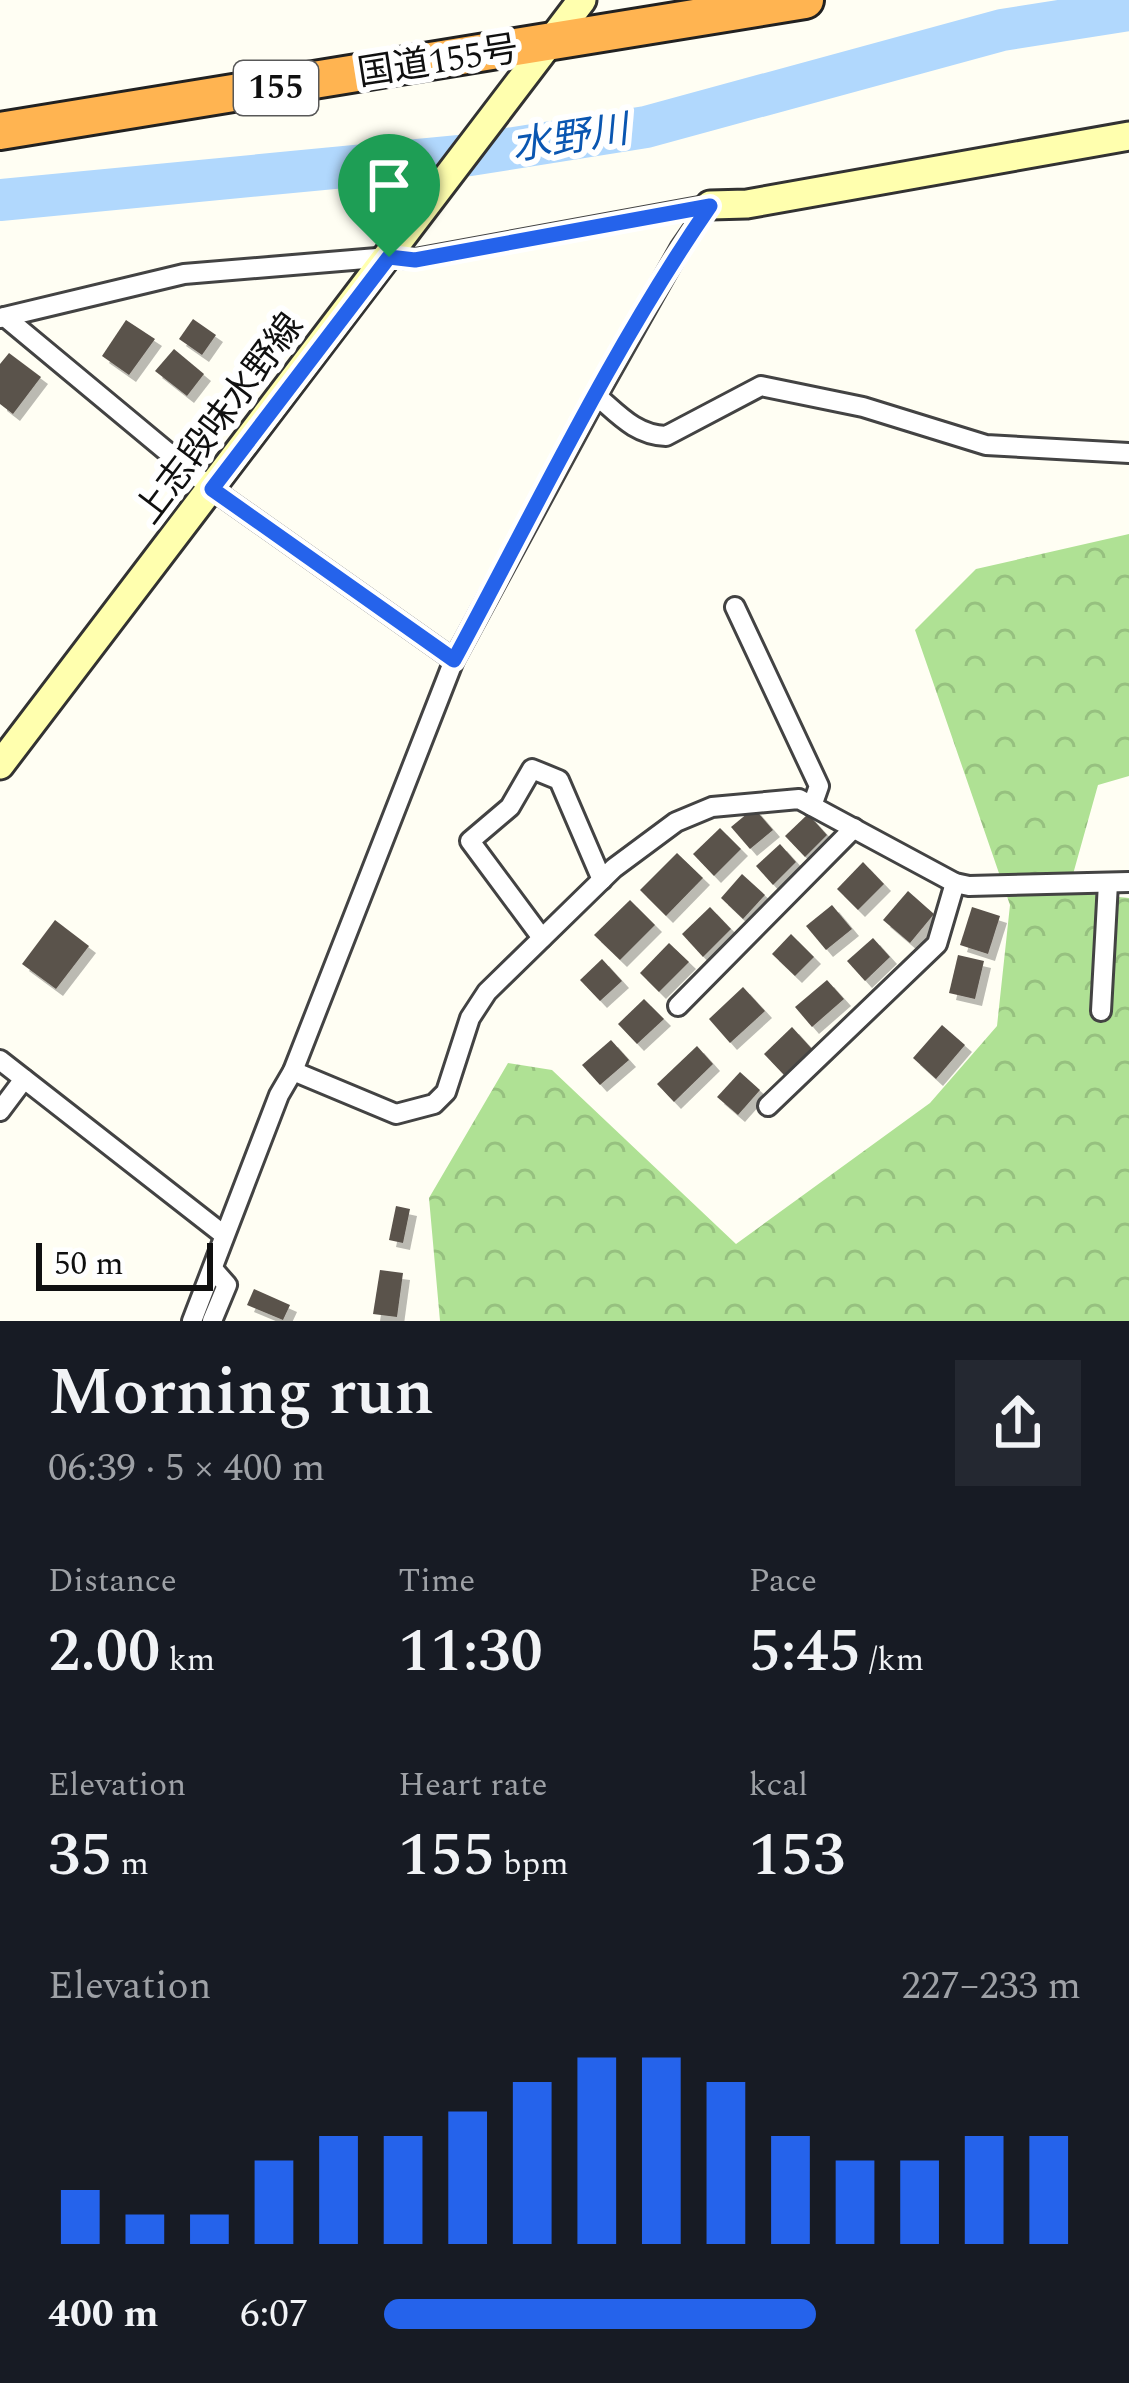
<!DOCTYPE html>
<meta charset="utf-8">
<style>
:root{--surface:#171b24;--page:#242831;--text:#f1f3f6;--muted:#9ea1a6;--accent:#2563eb}
body{margin:0;font-family:Spectral,"Noto Sans JP",serif;background:var(--page);color:var(--text);height:100vh;display:flex;flex-direction:column;font-size:45px;white-space:nowrap}
*{box-sizing:border-box;margin:0}
p{font-size:39px;color:var(--muted)}
.icon{flex:none;width:66px;height:66px;fill:none;stroke:currentColor;stroke-width:2;stroke-linecap:round;stroke-linejoin:round}
.map{position:relative;height:1321px;overflow:hidden}
.details{display:flex;flex-direction:column;background:var(--surface);flex:1}
.details>*{flex:none}
.scale{position:absolute;left:36px;bottom:30px;width:177px;box-sizing:border-box;padding-left:12px;border:6px solid #101010;border-top:0;font-size:33px;line-height:42px;white-space:nowrap;color:#101010;-webkit-text-stroke:9px #fff;paint-order:stroke}
.pin{position:absolute;display:grid;place-items:center;width:102px;height:102px;color:#fff;margin:-123px -51px;border-radius:50% 50% 50% 0;rotate:-45deg;box-shadow:0 0 12px #0007}
.pin .icon{rotate:45deg}
.round{display:grid;place-items:center;flex:none;width:126px;height:126px;border-radius:0px;background:var(--page)}
.head{display:flex;align-items:center;justify-content:space-between;height:204px;padding:0 48px}
h1{font-size:66px;font-weight:600;line-height:90px}
.stats{display:grid;grid-template-columns:repeat(3,1fr);gap:18px;height:204px;padding:12px 48px}
.stats div{display:grid;align-content:center}
.stats b{font-size:60px;font-weight:600}
.stats small{font-size:33px;font-weight:400}
.stats p{font-size:33px}
.chart{height:336px;padding:24px 48px}
.chart p{display:flex;justify-content:space-between}
.chart svg{width:100%;height:216px;margin-top:12px;stroke:var(--accent);stroke-width:6}
ul{padding:0 48px;list-style:none;font-size:39px}
li{display:grid;grid-template-columns:192px 144px 1fr;align-items:center;height:90px}
li i{height:30px;border-radius:15px;background:var(--accent)}
.map>svg:first-child{display:block}
.forest{fill:url(#forest-crowns)}
.lines{fill:none;stroke-linecap:round;stroke-linejoin:round}
.river{stroke:#b1d8fd;stroke-width:42}
.building{fill:#5a524b;filter:url(#shadow)}
.street-casing{stroke:#434343;stroke-width:24}
.secondary-casing{stroke:#323232;stroke-width:33}
.highway-casing{stroke:#212121;stroke-width:42}
.street{stroke:#fff;stroke-width:18}
.secondary{stroke:#ffffae;stroke-width:27}
.highway{stroke:#ffb451;stroke-width:36}
.route-casing{stroke:#fff;stroke-width:24}
.route{stroke:#2563eb;stroke-width:15}
.labels{text-anchor:middle;dominant-baseline:central;stroke-width:12;stroke-linejoin:round;paint-order:stroke}
.shield{fill:#fff;stroke:#585858;stroke-width:3}
.shield-label{font-size:33px;font-weight:bold;fill:#101010}
.street-label{font-size:36px;fill:#101010;stroke:#fff}
.water-label{font-size:39px;font-style:italic;fill:#0a56b1;stroke:#fff}
</style>
<div class="map">
<svg width="1129" height="1321" viewBox="0 0 1129 1321">
<defs>
<pattern id="forest-crowns" width="20" height="18" patternUnits="userSpaceOnUse" patternTransform="scale(3)"><rect width="20" height="18" fill="#afe194"/><path d="M2 6a3 3 0 1 1 6 0M12 15a3 3 0 1 1 6 0" fill="none" stroke="#96c07f"/></pattern>
<filter id="shadow"><feDropShadow dx="7" dy="7" stdDeviation="0" flood-color="#0004"/></filter>
</defs>
<rect width="100%" height="100%" fill="#fffef3"/>
<polygon class="forest" points="1129,534 1129,776 1098,785 1068,892 1129,898 1129,1321 440,1321 429,1198 508,1063 552,1070 736,1244 930,1103 997,1026 1010,905 915,630 976,569"/>
<g class="lines">
<polyline class="river" points="0,200 470,155 646,127 1002,30 1129,10"/>
</g>
<g class="building">
<polygon points="193,319 216,335 202,355 179,339"/>
<polygon points="126,320 155,339 129,375 102,356"/>
<polygon points="174,349 204,374 187,396 155,371"/>
<polygon points="9,353 41,377 13,414 0,404 0,364"/>
<polygon points="754,808 773,830 750,849 731,827"/>
<polygon points="808,814 827,835 805,857 785,836"/>
<polygon points="720,828 741,849 714,876 693,854"/>
<polygon points="780,844 796,862 773,885 756,866"/>
<polygon points="677,853 703,878 666,916 640,890"/>
<polygon points="863,862 884,884 858,910 837,889"/>
<polygon points="742,874 765,895 743,919 721,898"/>
<polygon points="908,891 934,914 910,943 883,920"/>
<polygon points="630,900 655,925 620,960 594,935"/>
<polygon points="832,905 852,929 826,950 806,926"/>
<polygon points="710,907 731,929 703,957 682,934"/>
<polygon points="972,907 1000,916 988,954 960,945"/>
<polygon points="55,920 89,946 56,989 22,964"/>
<polygon points="791,934 814,957 795,976 772,954"/>
<polygon points="873,938 890,957 865,981 847,961"/>
<polygon points="669,943 689,962 659,992 640,973"/>
<polygon points="958,955 984,961 975,999 949,993"/>
<polygon points="602,959 622,981 600,1001 580,980"/>
<polygon points="827,980 844,999 812,1027 795,1007"/>
<polygon points="743,987 765,1011 730,1043 709,1019"/>
<polygon points="644,999 664,1019 637,1044 618,1024"/>
<polygon points="942,1025 965,1045 936,1079 913,1058"/>
<polygon points="792,1027 812,1049 784,1075 764,1054"/>
<polygon points="611,1040 629,1060 600,1085 582,1065"/>
<polygon points="697,1046 713,1064 674,1102 657,1084"/>
<polygon points="740,1072 760,1090 738,1115 717,1097"/>
<polygon points="396,1206 410,1209 403,1243 389,1240"/>
<polygon points="380,1270 403,1273 397,1317 373,1314"/>
<polygon points="254,1289 290,1305 283,1320 247,1305"/>
</g>
<g class="lines">
<defs>
<g id="street">
<polyline points="5,317 212,489 454,660"/>
<polyline points="0,318 184,274 389,257 415,259 710,205"/>
<path d="M597,396c22,19 39,39 69,40l95,-50 102,21 123,38 143,8"/>
<polyline points="735,607 819,786 812,806"/>
<polyline points="542,938 470,841 510,807 532,769 559,780 602,880"/>
<polyline points="678,1006 854,828"/>
<polyline points="1101,1011 1108,883"/>
<polyline points="0,1060 224,1235"/>
<polyline points="293,1071 396,1114 434,1104 446,1092 470,1018 487,992 614,868 676,822 712,807 799,799 955,883 969,886 1129,882"/>
<polyline points="768,1106 937,944 955,883"/>
<polyline points="0,1111 24,1079"/>
<polyline points="192,1321 279,1095 293,1071 454,660 597,396 681,247 710,205"/>
<polyline points="212,1321 227,1285 213,1269"/>
</g>
<g id="secondary">
<polyline points="710,205 747,204 1129,136"/>
<polyline points="0,765 582,0"/>
</g>
<polyline id="highway" points="0,131 805,0"/>
</defs>
<use href="#street" class="street-casing"/>
<use href="#secondary" class="secondary-casing"/>
<use href="#highway" class="highway-casing"/>
<use href="#street" class="street"/>
<use href="#secondary" class="secondary"/>
<use href="#highway" class="highway"/>
</g>
<g class="lines">
<defs>
<path id="route" d="M710,206c-98,142 -174,302 -256,454l-242,-171 177,-232 26,3z"/>
</defs>
<use href="#route" class="route-casing"/>
<use href="#route" class="route"/>
</g>
<g class="labels">
<rect class="shield" x="234" y="61" width="84" height="54" rx="9"/>
<g class="shield-label">
<text x="276" y="88">155</text>
</g>
<g class="street-label">
<text transform="translate(438 62) rotate(-9)">国道155号</text>
<text transform="translate(220 419) rotate(-53)">上志段味水野線</text>
</g>
<g class="water-label">
<text transform="translate(570 139) rotate(-9)">水野川</text>
</g>
</g>
</svg>
<div class="scale">50 m</div>
<div class="pin" style="left:389px;top:257px;background:#1e9e55"><svg class="icon" aria-label="arrive" viewBox="0 0 24 24"><path d="M6 21V4h12l-3 4 3 4H6"/></svg></div>
</div>
<section class="details">
<div class="head"><div><h1>Morning run</h1><p>06:39 · 5 × 400 m</p></div><a class="round"><svg class="icon" aria-label="share" viewBox="0 0 24 24"><path d="M12 15V3M7 8l5-5 5 5M5 13v7h14v-7"/></svg></a></div>
<div class="stats">
<div><p>Distance</p><b>2.00<small> km</small></b></div>
<div><p>Time</p><b>11:30</b></div>
<div><p>Pace</p><b>5:45<small> /km</small></b></div>
</div>
<div class="stats">
<div><p>Elevation</p><b>35<small> m</small></b></div>
<div><p>Heart rate</p><b>155<small> bpm</small></b></div>
<div><p>kcal</p><b>153</b></div>
</div>
<div class="chart"><p><span>Elevation</span>227–233 m</p>
<svg viewBox="0 0 160 44" preserveAspectRatio="none"><path d="M5 44V33M15 44V38M25 44V38M35 44V27M45 44V22M55 44V22M65 44V17M75 44V11M85 44V6M95 44V6M105 44V11M115 44V22M125 44V27M135 44V27M145 44V22M155 44V22"/></svg>
</div>
<ul>
<li><b>400 m</b>6:07<i style="width:62%"></i></li>
</ul>
</section>
